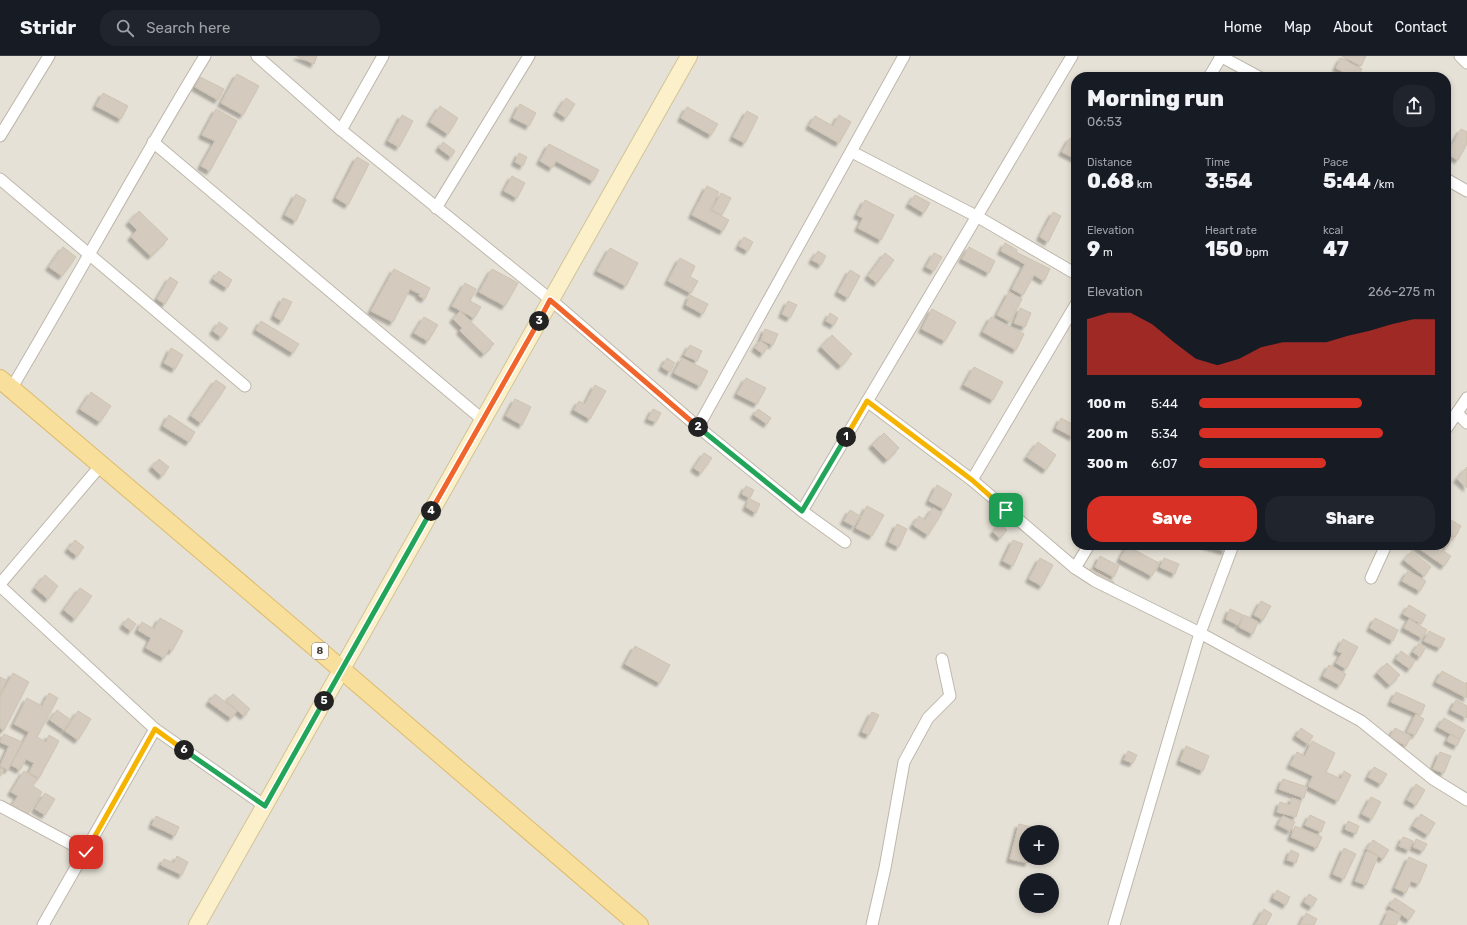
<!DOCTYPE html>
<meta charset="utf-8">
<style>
:root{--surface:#171b24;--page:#20242c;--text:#f1f3f6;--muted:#9ea1a6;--line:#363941;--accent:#d93025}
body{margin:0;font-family:Rubik,sans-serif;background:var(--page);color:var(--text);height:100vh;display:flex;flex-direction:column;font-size:15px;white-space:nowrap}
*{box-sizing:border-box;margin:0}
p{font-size:13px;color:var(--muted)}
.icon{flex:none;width:22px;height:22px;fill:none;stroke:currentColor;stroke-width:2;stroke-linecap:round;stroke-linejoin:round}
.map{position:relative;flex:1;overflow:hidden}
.drawer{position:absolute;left:1071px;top:16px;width:380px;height:478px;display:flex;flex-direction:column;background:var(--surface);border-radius:16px;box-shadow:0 2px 6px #0003}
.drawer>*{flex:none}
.buttons{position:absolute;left:1019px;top:769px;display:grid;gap:8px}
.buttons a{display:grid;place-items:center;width:40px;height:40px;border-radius:50%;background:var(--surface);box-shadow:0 2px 6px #0003;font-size:20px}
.pin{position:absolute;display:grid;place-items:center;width:34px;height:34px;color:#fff;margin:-17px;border-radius:8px;box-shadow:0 2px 6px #0006}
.km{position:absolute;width:20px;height:20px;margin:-10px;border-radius:50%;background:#222;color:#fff;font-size:11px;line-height:20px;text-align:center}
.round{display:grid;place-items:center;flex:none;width:42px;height:42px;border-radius:16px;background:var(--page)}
.overview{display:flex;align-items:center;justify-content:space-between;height:68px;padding:0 16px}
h1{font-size:22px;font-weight:800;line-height:30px}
.figures{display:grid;grid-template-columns:repeat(3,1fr);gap:6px;height:68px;padding:4px 16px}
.figures div{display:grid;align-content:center}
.figures b{font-size:20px;font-weight:800}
.figures small{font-size:11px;font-weight:400}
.figures p{font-size:11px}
.chart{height:112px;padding:8px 16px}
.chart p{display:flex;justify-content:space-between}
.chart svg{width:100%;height:72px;margin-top:4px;fill:var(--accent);opacity:.7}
.cta{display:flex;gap:8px;margin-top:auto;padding:8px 16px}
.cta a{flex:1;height:46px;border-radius:16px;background:var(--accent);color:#fff;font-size:16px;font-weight:800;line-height:46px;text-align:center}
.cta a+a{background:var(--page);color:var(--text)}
ul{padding:0 16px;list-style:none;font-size:13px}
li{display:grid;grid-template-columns:64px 48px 1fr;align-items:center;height:30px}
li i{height:10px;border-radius:5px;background:var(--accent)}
header{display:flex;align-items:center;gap:24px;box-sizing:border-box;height:56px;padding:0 20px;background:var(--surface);border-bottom:1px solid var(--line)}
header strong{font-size:19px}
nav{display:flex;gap:22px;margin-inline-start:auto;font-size:14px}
.search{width:280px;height:36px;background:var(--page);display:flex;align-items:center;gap:10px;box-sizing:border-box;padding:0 14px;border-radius:16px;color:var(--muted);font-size:15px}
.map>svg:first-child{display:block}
.residential{fill:#e6e1d6;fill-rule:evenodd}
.building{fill:#d4cbbe;stroke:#cec3b1;filter:url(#shadow)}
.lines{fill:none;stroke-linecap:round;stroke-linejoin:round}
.street-casing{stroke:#beb7ab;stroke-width:13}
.secondary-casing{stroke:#d0c399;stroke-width:18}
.primary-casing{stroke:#dcbc6c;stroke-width:20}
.street{stroke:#fff;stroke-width:11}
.secondary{stroke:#fbf0c9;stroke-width:16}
.primary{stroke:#f8df9b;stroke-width:18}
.split-1-casing{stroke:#fff;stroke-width:8}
.split-2-casing{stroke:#fff;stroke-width:8}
.split-3-casing{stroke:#fff;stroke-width:8}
.split-4-casing{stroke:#fff;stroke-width:8}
.split-5-casing{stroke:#fff;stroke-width:8}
.split-6-casing{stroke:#fff;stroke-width:8}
.split-7-casing{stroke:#fff;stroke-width:8}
.split-1{stroke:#f5b400;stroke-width:5}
.split-2{stroke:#22a559;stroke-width:5}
.split-3{stroke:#f0652b;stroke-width:5}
.split-4{stroke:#f0652b;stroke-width:5}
.split-5{stroke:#22a559;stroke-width:5}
.split-6{stroke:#22a559;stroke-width:5}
.split-7{stroke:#f5b400;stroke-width:5}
.labels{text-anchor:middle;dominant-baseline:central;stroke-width:3.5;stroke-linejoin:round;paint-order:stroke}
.shield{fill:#fff;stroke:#7e7973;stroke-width:1}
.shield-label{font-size:10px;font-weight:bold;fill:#464037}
</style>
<header>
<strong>Stridr</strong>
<div class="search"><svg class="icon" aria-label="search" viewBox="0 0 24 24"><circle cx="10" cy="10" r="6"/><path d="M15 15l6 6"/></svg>Search here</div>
<nav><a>Home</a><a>Map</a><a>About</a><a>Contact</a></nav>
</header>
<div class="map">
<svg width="1467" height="869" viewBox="0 0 1467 869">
<defs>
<filter id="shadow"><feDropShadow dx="-3.5" dy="3.5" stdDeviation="1" flood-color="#0004"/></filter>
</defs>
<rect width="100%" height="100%" fill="#f3f0e8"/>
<path class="residential" d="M0,0h1467v869h-1467zM1076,21h370v468h-370zM1026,776h26v26h-26zM1026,824h26v26h-26z"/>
<g class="building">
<polygon points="297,0 317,0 314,8"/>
<polygon points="1342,0 1366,0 1361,10"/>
<polygon points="1341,2 1362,13 1358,21 1353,21 1336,12"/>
<polygon points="237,18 259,30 243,59 221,47"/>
<polygon points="200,21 224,33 218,44 195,31"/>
<polygon points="103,37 128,50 121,63 96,50"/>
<polygon points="566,42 575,48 566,62 557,56"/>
<polygon points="520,48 536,57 529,70 513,62"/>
<polygon points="440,50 458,62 448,78 430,66"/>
<polygon points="687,51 718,68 711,79 681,62"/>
<polygon points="216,53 237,65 210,115 201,110 215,85 202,79"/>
<polygon points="747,55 758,61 745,87 733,81"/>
<polygon points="402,59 413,65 399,91 388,85"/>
<polygon points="839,59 851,66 839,87 809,70 815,60 833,70"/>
<polygon points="1461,73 1467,76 1467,88 1458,104 1447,98"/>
<polygon points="1070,82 1076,84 1076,103 1062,96"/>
<polygon points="443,86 455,95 451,101 439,92"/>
<polygon points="549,88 599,114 593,125 556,105 552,112 540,105"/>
<polygon points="519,97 527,101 523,110 515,106"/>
<polygon points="357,101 369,108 348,149 336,142"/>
<polygon points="512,120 525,127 517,142 504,135"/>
<polygon points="707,130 719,136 710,154 729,164 723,175 692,159"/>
<polygon points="721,137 731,142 722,159 712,154"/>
<polygon points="296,138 306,144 296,165 285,159"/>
<polygon points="915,139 930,147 924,157 909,148"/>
<polygon points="865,144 894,159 881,184 858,172 863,162 857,159"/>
<polygon points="139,155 168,183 151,200 131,181 137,174 129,166"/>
<polygon points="1053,156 1061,160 1048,186 1040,181"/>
<polygon points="744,181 753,186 748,195 739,190"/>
<polygon points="1005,187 1017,194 1016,196 1050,213 1044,225 1034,219 1023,239 1012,233 1025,208 1001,195"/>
<polygon points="63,191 76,201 62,220 49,211"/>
<polygon points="969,191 995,205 989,217 962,203"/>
<polygon points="610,192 638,207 626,230 597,215"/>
<polygon points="818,195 826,200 821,209 812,204"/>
<polygon points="885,197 894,204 877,227 868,220"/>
<polygon points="934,197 942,201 934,215 926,211"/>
<polygon points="680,202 695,210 690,221 698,225 691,237 668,225"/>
<polygon points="394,213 430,232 425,243 419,240 420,238 410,233 393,266 371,255"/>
<polygon points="492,213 518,227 505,250 479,236"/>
<polygon points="850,214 860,220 848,242 838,236"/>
<polygon points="219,215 232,224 227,232 213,223"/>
<polygon points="170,221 178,226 165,248 157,243"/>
<polygon points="465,227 476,233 470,245 481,251 474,262 452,250"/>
<polygon points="1009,236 1022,243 1010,266 997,259"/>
<polygon points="690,239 708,248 703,258 686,249"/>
<polygon points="283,242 292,246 282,265 274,260"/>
<polygon points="788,245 797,249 790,262 782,258"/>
<polygon points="1020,252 1031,257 1025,271 1014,267"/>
<polygon points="932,253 956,266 945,285 922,273"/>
<polygon points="460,255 494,288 484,298 460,275 462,272 453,263"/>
<polygon points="830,257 838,262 834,269 826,265"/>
<polygon points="424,261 438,269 428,285 414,277"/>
<polygon points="991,261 1024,278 1016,294 983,276"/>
<polygon points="261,265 299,288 293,297 256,274"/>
<polygon points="219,266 228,272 221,281 213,275"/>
<polygon points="765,273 778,278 773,289 761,284"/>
<polygon points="832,279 852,298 841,310 821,291"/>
<polygon points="760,285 768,290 763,298 755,292"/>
<polygon points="690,289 702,295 697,305 684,299"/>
<polygon points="171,292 183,299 175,313 164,307"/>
<polygon points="667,302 675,307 670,316 662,311"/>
<polygon points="682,302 708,315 700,330 674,317"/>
<polygon points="974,311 1003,326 993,344 964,329"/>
<polygon points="746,322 766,332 757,348 737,338"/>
<polygon points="216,324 226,331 201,367 191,360"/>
<polygon points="595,329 606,335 590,363 574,354 579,345 585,348"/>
<polygon points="91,336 111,350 100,366 80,353"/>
<polygon points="515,343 531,351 522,369 506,360"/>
<polygon points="653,353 661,357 656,366 648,363"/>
<polygon points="758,353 771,362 767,368 754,359"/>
<polygon points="169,359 195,376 189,386 163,370"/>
<polygon points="1061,362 1076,370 1073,381 1056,372"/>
<polygon points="884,377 899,392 887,404 872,389"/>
<polygon points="1038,386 1056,399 1046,414 1027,401"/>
<polygon points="704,397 712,402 701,417 694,412"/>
<polygon points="159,403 169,411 162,420 152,411"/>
<polygon points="1467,411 1467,432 1457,423"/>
<polygon points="937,429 952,438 944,453 929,445"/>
<polygon points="746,430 754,434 750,442 742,438"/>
<polygon points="750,443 760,448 756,457 746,451"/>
<polygon points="867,450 884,459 872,480 856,472"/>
<polygon points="933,452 942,457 928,479 913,469 919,460 925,464"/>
<polygon points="850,454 860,460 854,470 844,465"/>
<polygon points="1446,461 1461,470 1455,481 1446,476"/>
<polygon points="897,468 907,473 899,491 889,486"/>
<polygon points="1000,468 1007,474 1000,482 993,476"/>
<polygon points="1446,478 1453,481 1447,491 1443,489 1446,489"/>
<polygon points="75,484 84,491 77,500 68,493"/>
<polygon points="1013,484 1023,488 1013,510 1003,505"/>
<polygon points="1204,489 1227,489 1225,495"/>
<polygon points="1414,489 1434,489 1451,500 1444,510"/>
<polygon points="1127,490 1159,507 1152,520 1120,503"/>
<polygon points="1412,495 1431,511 1424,520 1404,504"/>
<polygon points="1100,500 1119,510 1114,521 1095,511"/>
<polygon points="1040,502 1053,509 1042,530 1029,523"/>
<polygon points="1164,502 1179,508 1175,518 1160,511"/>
<polygon points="1090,513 1114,526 1111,531 1087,519"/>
<polygon points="1408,515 1426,525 1420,535 1402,525"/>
<polygon points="45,519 58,530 48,543 35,532"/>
<polygon points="80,532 92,540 75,563 64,554"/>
<polygon points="1261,545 1271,550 1263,564 1254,559"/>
<polygon points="1409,549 1426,559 1421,568 1403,558"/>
<polygon points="1230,553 1243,559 1238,569 1226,563"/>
<polygon points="1244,559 1258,566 1253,578 1239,571"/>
<polygon points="128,562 136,568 131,575 123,569"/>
<polygon points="160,562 183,575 172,595 169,593 164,602 146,592 151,582 138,574 142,566 154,573"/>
<polygon points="1375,562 1398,574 1393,585 1370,572"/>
<polygon points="1409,563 1427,574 1422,582 1404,572"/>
<polygon points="1429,575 1445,583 1440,592 1424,585"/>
<polygon points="1343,583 1358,591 1346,613 1336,607 1342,597 1337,595"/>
<polygon points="1419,587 1426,591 1420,601 1413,596"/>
<polygon points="635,590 670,609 660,627 625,608"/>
<polygon points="1401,595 1415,605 1410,613 1396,603"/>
<polygon points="1387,607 1400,619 1390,629 1377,617"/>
<polygon points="1329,609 1346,618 1340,629 1323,620"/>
<polygon points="1442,615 1466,628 1467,626 1467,642 1436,626"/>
<polygon points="13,617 29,626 4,674 0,672 0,641"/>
<polygon points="0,621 6,624 0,639"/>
<polygon points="1396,636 1425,649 1421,659 1391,646"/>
<polygon points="49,637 58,642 37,681 46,686 49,679 59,685 39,722 29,717 34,707 26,703 20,714 11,709 29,676 14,668 27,642 42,650"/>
<polygon points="215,638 237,655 231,662 209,646"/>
<polygon points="233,638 250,653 244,660 226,645"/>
<polygon points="1456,644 1467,650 1467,662 1451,654"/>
<polygon points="57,654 71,664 64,674 50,664"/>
<polygon points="78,655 91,663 78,684 65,675"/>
<polygon points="872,656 879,659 869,679 862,676"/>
<polygon points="1416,658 1424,663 1415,679 1407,676"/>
<polygon points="1444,662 1465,674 1460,683 1438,671"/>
<polygon points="1301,672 1313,680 1308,688 1296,680"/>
<polygon points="1395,672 1411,680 1406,690 1390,681"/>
<polygon points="4,678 22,686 8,714 0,710 9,690 0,686"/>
<polygon points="1450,679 1460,683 1457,690 1447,685"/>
<polygon points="1312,685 1335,697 1326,716 1341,723 1344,715 1351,719 1338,745 1308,730 1313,720 1290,709 1297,696 1305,700"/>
<polygon points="1186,690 1209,700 1203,715 1180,705"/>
<polygon points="1128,695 1137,699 1133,707 1124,704"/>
<polygon points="1440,696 1451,700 1444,717 1433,713"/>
<polygon points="1374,711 1387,718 1381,728 1368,721"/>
<polygon points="0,712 4,714 0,720"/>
<polygon points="24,715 37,723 33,730 42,736 27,759 12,749 18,740 11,736"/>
<polygon points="1283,723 1307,731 1304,742 1279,733"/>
<polygon points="1416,728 1425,734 1416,749 1407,744"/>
<polygon points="45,737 55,743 45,759 35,753"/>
<polygon points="1371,741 1381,746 1372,763 1362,758"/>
<polygon points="1292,742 1301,745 1296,761 1277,756 1280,746 1290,749"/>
<polygon points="1421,758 1435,767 1428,779 1413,770"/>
<polygon points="1310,759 1325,766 1321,776 1305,769"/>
<polygon points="156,760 179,771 175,780 152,769"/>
<polygon points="1283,760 1295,766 1290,775 1278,769"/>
<polygon points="1348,765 1359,770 1356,778 1345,773"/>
<polygon points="1019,768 1036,772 1035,776 1026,776 1026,802 1029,802 1028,807 1010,803"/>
<polygon points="1295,770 1322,781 1317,792 1291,781"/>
<polygon points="1403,781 1413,785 1409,794 1399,790"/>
<polygon points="1416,783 1427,788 1423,795 1413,791"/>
<polygon points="1373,784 1389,794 1383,803 1367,793"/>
<polygon points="1344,792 1356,798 1344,823 1333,818"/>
<polygon points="1291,794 1299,798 1296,807 1287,804"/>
<polygon points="1367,795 1378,800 1366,829 1355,825"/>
<polygon points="177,800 188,806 182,819 161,809 164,803 174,807"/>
<polygon points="1409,801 1427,809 1419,828 1411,825 1406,837 1395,832"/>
<polygon points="1277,834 1290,841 1286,849 1273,842"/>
<polygon points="1309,838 1317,843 1312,851 1304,846"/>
<polygon points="1395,842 1415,855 1409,864 1389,850"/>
<polygon points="1264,853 1272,858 1266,869 1255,869"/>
<polygon points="1389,854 1401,859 1396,869 1382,869"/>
<polygon points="1306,857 1317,863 1314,869 1300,869"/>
</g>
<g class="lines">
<defs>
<g id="street">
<polyline points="257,0 341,74 551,244 698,371 802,455 845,486"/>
<polyline points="1220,0 1259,21"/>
<polyline points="1460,0 1467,7"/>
<polyline points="1209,21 1221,1"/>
<polyline points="341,74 383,0"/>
<polyline points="0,80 49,0"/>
<polyline points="153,86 483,364"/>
<polyline points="852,96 978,161 1076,218"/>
<polyline points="0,123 245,330"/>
<polyline points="1446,123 1467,135"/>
<polyline points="436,152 529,0"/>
<path d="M11,333c66,-111 127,-223 194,-333"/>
<polyline points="867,345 972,424 1075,512 1095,525 1200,577 1361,665 1433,723 1467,744"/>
<polyline points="1457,357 1467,367"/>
<polyline points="698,371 904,0"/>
<polyline points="1446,373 1467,342"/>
<polyline points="972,424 1076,248"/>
<polyline points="802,455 1072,0"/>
<polyline points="1075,512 1089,489"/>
<polyline points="1371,522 1386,489"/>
<polyline points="0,528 101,409"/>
<polyline points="0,530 155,673 265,750"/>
<polyline points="0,750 86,796"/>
<polyline points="43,869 155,673"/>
<polyline points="872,869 885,812 904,706 928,662 950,640 942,603"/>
<polyline points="1114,869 1200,577 1233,489"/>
</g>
<polyline id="secondary" points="197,869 689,0"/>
<polyline id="primary" points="0,323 341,613 639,869"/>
</defs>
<use href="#street" class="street-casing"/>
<use href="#secondary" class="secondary-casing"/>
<use href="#primary" class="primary-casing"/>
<use href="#street" class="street"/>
<use href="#secondary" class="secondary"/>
<use href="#primary" class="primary"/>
</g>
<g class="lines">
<defs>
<polyline id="split-1" points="846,381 867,345 972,424 1006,454"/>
<polyline id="split-2" points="698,371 802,455 846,381"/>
<polyline id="split-3" points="539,265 550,244 698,371"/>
<polyline id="split-4" points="431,455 539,265"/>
<polyline id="split-5" points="324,645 431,455"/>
<polyline id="split-6" points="184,694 265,750 324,645"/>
<polyline id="split-7" points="86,796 155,673 184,694"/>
</defs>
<use href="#split-1" class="split-1-casing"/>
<use href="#split-2" class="split-2-casing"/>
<use href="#split-3" class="split-3-casing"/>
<use href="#split-4" class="split-4-casing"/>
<use href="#split-5" class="split-5-casing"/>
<use href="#split-6" class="split-6-casing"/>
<use href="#split-7" class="split-7-casing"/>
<use href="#split-1" class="split-1"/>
<use href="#split-2" class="split-2"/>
<use href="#split-3" class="split-3"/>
<use href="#split-4" class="split-4"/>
<use href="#split-5" class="split-5"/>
<use href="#split-6" class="split-6"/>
<use href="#split-7" class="split-7"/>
</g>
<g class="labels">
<rect class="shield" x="312" y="587" width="16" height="16" rx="3"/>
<g class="shield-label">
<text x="320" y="595">8</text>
</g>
</g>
</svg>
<div class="buttons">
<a>+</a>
<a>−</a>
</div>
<div class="pin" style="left:1006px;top:454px;background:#1e9e55"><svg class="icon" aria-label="arrive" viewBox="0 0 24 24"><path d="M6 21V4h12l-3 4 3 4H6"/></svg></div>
<div class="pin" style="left:86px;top:796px;background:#d93025"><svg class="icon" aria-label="check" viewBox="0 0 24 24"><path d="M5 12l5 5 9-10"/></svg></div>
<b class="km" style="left:846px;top:381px">1</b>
<b class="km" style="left:698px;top:371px">2</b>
<b class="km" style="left:539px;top:265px">3</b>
<b class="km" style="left:431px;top:455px">4</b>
<b class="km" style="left:324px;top:645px">5</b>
<b class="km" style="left:184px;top:694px">6</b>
<section class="drawer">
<div class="overview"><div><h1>Morning run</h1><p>06:53</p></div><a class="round"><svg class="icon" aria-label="share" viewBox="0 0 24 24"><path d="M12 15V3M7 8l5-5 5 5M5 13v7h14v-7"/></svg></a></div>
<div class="figures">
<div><p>Distance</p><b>0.68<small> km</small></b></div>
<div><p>Time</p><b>3:54</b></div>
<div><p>Pace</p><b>5:44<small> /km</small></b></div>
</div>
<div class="figures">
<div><p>Elevation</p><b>9<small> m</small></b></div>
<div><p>Heart rate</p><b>150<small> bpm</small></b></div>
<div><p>kcal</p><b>47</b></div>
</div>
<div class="chart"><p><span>Elevation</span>266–275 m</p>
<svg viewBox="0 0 160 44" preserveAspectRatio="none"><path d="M0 44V10L10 6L20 6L30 13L40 24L50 34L60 38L70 34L80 27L90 24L100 24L110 24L120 20L130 17L140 13L150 10L160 10V44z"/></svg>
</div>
<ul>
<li><b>100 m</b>5:44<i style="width:69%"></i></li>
<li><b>200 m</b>5:34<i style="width:78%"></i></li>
<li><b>300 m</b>6:07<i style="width:54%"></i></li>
</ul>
<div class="cta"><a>Save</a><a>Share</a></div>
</section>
</div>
